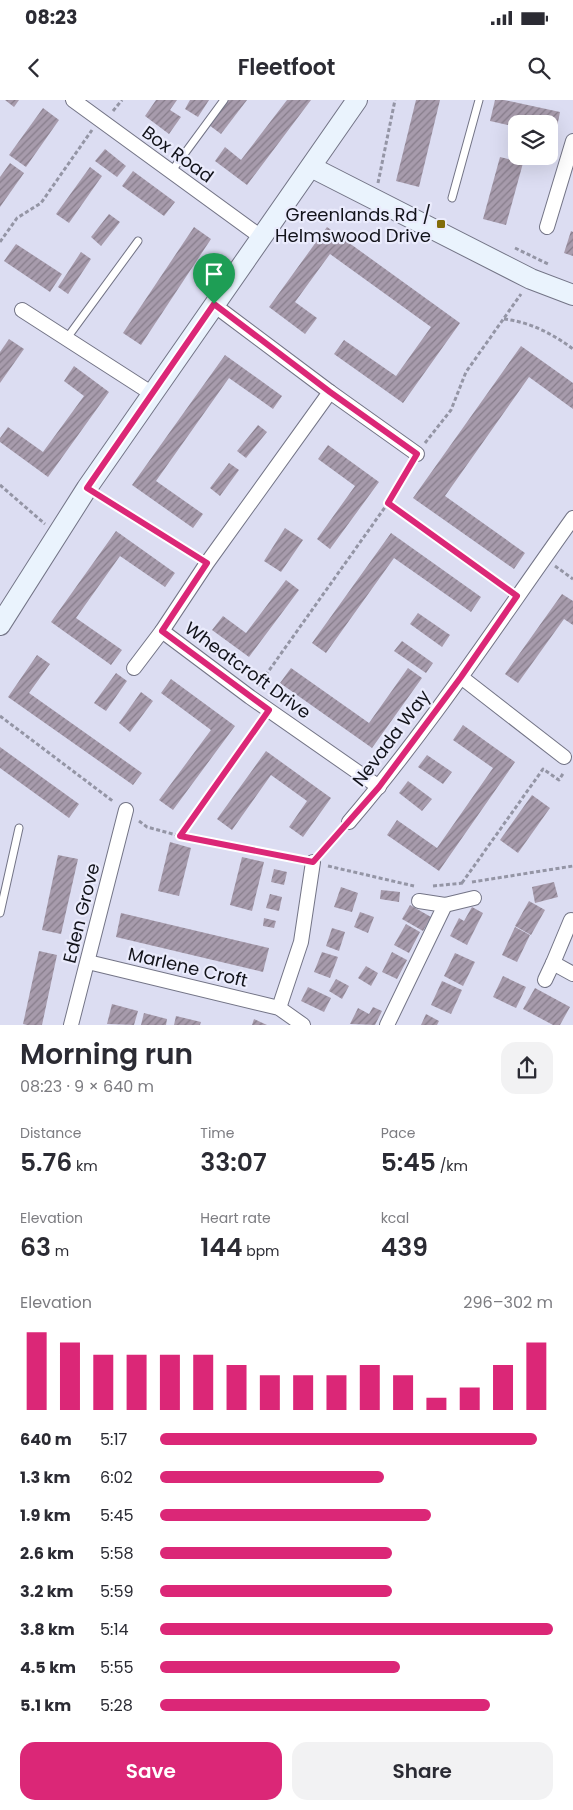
<!DOCTYPE html>
<meta charset="utf-8">
<style>
:root{--surface:#fff;--page:#f2f2f3;--text:#2b2b33;--muted:#7c7c81;--accent:#db2777}
body{margin:0;font-family:Poppins,sans-serif;background:var(--page);color:var(--text);height:100vh;display:flex;flex-direction:column;font-size:19px;white-space:nowrap}
*{box-sizing:border-box;margin:0}
p{font-size:16px;color:var(--muted)}
.icon{flex:none;width:28px;height:28px;fill:none;stroke:currentColor;stroke-width:2;stroke-linecap:round;stroke-linejoin:round}
.map{position:relative;height:925px;overflow:hidden}
.drawer{display:flex;flex-direction:column;background:var(--surface);flex:1}
.drawer>*{flex:none}
.buttons{position:absolute;left:508px;top:15px;display:grid;gap:10px}
.buttons a{display:grid;place-items:center;width:50px;height:50px;border-radius:10px;background:var(--surface);box-shadow:0 5px 20px #0002;font-size:25px}
.pin{position:absolute;display:grid;place-items:center;width:42px;height:42px;color:#fff;margin:-51px -21px;border-radius:50% 50% 50% 0;rotate:-45deg;box-shadow:0 0 5px #0007}
.pin .icon{rotate:45deg}
.round{display:grid;place-items:center;flex:none;width:52px;height:52px;border-radius:15px;background:var(--page)}
.summary{display:flex;align-items:center;justify-content:space-between;height:85px;padding:0 20px}
h1{font-size:28px;font-weight:600;line-height:38px}
.metrics{display:grid;grid-template-columns:repeat(3,1fr);gap:8px;height:85px;padding:5px 20px}
.metrics div{display:grid;align-content:center}
.metrics b{font-size:25px;font-weight:600}
.metrics small{font-size:14px;font-weight:400}
.metrics p{font-size:14px}
.chart{height:140px;padding:10px 20px}
.chart p{display:flex;justify-content:space-between}
.chart svg{width:100%;height:90px;margin-top:5px;stroke:var(--accent);stroke-width:6}
.button{display:flex;gap:10px;margin-top:auto;padding:10px 20px}
.button a{flex:1;height:58px;border-radius:15px;background:var(--accent);color:#fff;font-size:20px;font-weight:600;line-height:58px;text-align:center}
.button a+a{background:var(--page);color:var(--text)}
ul{padding:0 20px;list-style:none;font-size:16px}
li{display:grid;grid-template-columns:80px 60px 1fr;align-items:center;height:38px}
li i{height:12px;border-radius:6px;background:var(--accent)}
.status{display:flex;justify-content:space-between;align-items:center;height:35px;padding:0 25px;background:var(--surface);direction:ltr}
.status svg{height:14px;fill:currentColor}
header{display:flex;justify-content:space-between;align-items:center;height:65px;padding:0 20px;background:var(--surface);font-size:22px;font-weight:600}
.map>svg:first-child{display:block}
.building{fill:url(#building-hatch)}
.lines{fill:none;stroke-linecap:round;stroke-linejoin:round}
.lane-casing{stroke:#737486;stroke-width:9}
.street-casing{stroke:#737486;stroke-width:16}
.secondary-casing{stroke:#737486;stroke-width:22}
.path{stroke:#9495a5;stroke-width:3;stroke-dasharray:4 2.5;stroke-linecap:butt}
.lane{stroke:#fff;stroke-width:7}
.street{stroke:#fff;stroke-width:14}
.secondary{stroke:#eaf3fd;stroke-width:20}
.route-casing{stroke:#fff;stroke-width:10}
.route{stroke:#db2777;stroke-width:6}
.poi-dot{fill:#826d09;stroke:#eaebfc;stroke-width:2}
.labels{text-anchor:middle;dominant-baseline:central;stroke-width:4.5;stroke-linejoin:round;paint-order:stroke}
.street-label{font-size:18px;fill:#12131a;stroke:#eaebfc}
.poi-label{font-size:18px;fill:#12131a;stroke:#eaebfc;text-anchor:end}
</style>
<div class="status"><b>08:23</b><svg viewBox="0 0 49 12"><path d="M0 12V9h3v3zM5 12V6h3v6zM10 12V3h3v9zM15 12V0h3v12zM26 1h20v11H26zM47 4h2v5h-2z"/></svg></div>
<header><svg class="icon" aria-label="back" viewBox="0 0 24 24"><path d="M15 5l-7 7 7 7"/></svg>Fleetfoot<svg class="icon" aria-label="search" viewBox="0 0 24 24"><circle cx="10" cy="10" r="6"/><path d="M15 15l6 6"/></svg></header>
<div class="map">
<svg width="573" height="925" viewBox="0 0 573 925">
<defs>
<pattern id="building-hatch" width="6" height="6" patternUnits="userSpaceOnUse" patternTransform="scale(1.25)"><rect width="6" height="6" fill="#a79bac"/><path d="M-1 1l2-2M0 6l6-6M5 7l2-2" fill="none" stroke="#877d8b"/></pattern>
</defs>
<rect width="100%" height="100%" fill="#dcddf2"/>
<g class="building">
<polygon points="5,0 19,0 14,7"/>
<polygon points="156,0 177,0 170,10 181,17 169,34 145,16"/>
<polygon points="190,0 209,0 198,17 185,9"/>
<polygon points="228,0 247,0 221,34 209,25"/>
<polygon points="287,0 311,0 247,85 215,61 225,47 241,60"/>
<polygon points="416,0 440,0 419,87 396,81"/>
<polygon points="495,0 504,0 560,12 555,37 549,35 549,24 531,24 518,20 516,27 490,21"/>
<polygon points="43,8 59,20 26,67 9,55"/>
<polygon points="105,49 126,66 117,77 95,61"/>
<polygon points="500,57 523,63 506,125 483,119"/>
<polygon points="10,63 24,73 0,107 0,77"/>
<polygon points="90,67 102,76 69,123 56,114"/>
<polygon points="133,71 175,102 164,116 122,86"/>
<polygon points="109,114 120,122 101,146 91,137"/>
<polygon points="194,127 211,139 141,245 123,233"/>
<polygon points="327,127 460,223 403,303 334,254 344,240 396,276 431,227 330,154 295,202 317,218 305,234 269,207"/>
<polygon points="571,131 573,132 573,156 564,153"/>
<polygon points="16,144 62,174 50,192 4,161"/>
<polygon points="81,152 91,159 68,194 58,187"/>
<polygon points="9,239 24,249 0,283 0,252"/>
<polygon points="521,246 573,283 573,309 529,277 445,396 525,453 514,469 413,398"/>
<polygon points="225,255 282,296 273,309 229,278 156,381 203,414 193,428 132,385"/>
<polygon points="74,266 109,292 48,377 0,342 0,338 8,327 43,352 84,296 64,281"/>
<polygon points="258,325 267,332 246,358 237,351"/>
<polygon points="328,345 379,382 330,449 317,439 355,386 318,359"/>
<polygon points="229,363 239,370 220,396 210,388"/>
<polygon points="285,428 303,440 281,472 264,461"/>
<polygon points="116,431 175,473 165,487 120,456 76,518 122,550 111,565 51,522"/>
<polygon points="391,433 481,497 471,512 394,458 326,553 312,543"/>
<polygon points="286,480 299,490 249,557 212,530 223,516 246,533"/>
<polygon points="562,494 573,501 573,525 564,519 518,583 505,574"/>
<polygon points="418,513 450,535 442,547 410,524"/>
<polygon points="402,541 433,563 426,573 394,551"/>
<polygon points="37,555 50,564 29,593 142,673 133,685 8,597"/>
<polygon points="291,568 369,623 408,568 422,578 372,648 280,583"/>
<polygon points="116,573 127,581 106,611 94,603"/>
<polygon points="171,579 235,626 173,710 159,700 211,630 161,593"/>
<polygon points="141,592 153,601 130,632 119,623"/>
<polygon points="463,625 515,662 439,771 387,735 397,720 437,748 493,668 453,640"/>
<polygon points="0,647 79,704 69,718 0,668"/>
<polygon points="266,651 331,698 303,737 289,727 307,701 271,675 232,730 217,719"/>
<polygon points="427,655 452,672 443,684 418,667"/>
<polygon points="408,681 432,699 422,711 399,693"/>
<polygon points="532,695 550,708 518,753 500,740"/>
<polygon points="170,742 191,748 179,796 158,791"/>
<polygon points="58,755 78,759 61,834 42,830"/>
<polygon points="242,757 264,762 252,811 230,805"/>
<polygon points="274,769 287,772 284,785 271,782"/>
<polygon points="554,782 558,797 535,803 532,787"/>
<polygon points="341,787 358,793 352,812 334,807"/>
<polygon points="381,790 400,792 399,802 380,799"/>
<polygon points="270,794 282,797 279,811 266,808"/>
<polygon points="529,801 545,810 531,835 515,826"/>
<polygon points="410,805 431,817 423,831 402,819"/>
<polygon points="472,807 483,813 467,845 450,836 459,818 464,821"/>
<polygon points="360,812 374,817 368,833 354,827"/>
<polygon points="121,813 269,848 263,872 116,837"/>
<polygon points="264,818 276,821 274,828 263,826"/>
<polygon points="406,824 420,832 409,853 394,845"/>
<polygon points="515,827 530,835 517,862 502,855"/>
<polygon points="332,828 345,832 339,851 326,846"/>
<polygon points="39,851 57,855 42,925 27,925 23,924"/>
<polygon points="322,852 338,857 330,878 314,872"/>
<polygon points="392,852 407,860 397,879 382,872"/>
<polygon points="455,853 475,862 463,886 444,876"/>
<polygon points="366,866 378,873 371,886 358,878"/>
<polygon points="503,876 526,887 516,908 493,897"/>
<polygon points="336,879 349,886 342,899 329,891"/>
<polygon points="442,881 462,890 451,914 431,905"/>
<polygon points="308,887 331,898 324,912 301,901"/>
<polygon points="535,888 570,907 560,925 553,925 523,909"/>
<polygon points="112,904 138,911 134,925 107,924"/>
<polygon points="373,907 382,911 375,925 350,924 358,908 369,914"/>
<polygon points="144,913 167,919 166,925 141,925"/>
<polygon points="426,914 439,921 437,925 421,925"/>
<polygon points="176,916 201,922 200,925 174,925"/>
<polygon points="254,919 267,925 252,925"/>
</g>
<g class="lines">
<defs>
<g id="lane">
<polyline points="171,72 224,0"/>
<polyline points="452,98 479,0"/>
<polyline points="67,238 138,141"/>
<polyline points="0,813 19,728"/>
</g>
<g id="street">
<polyline points="73,0 261,137"/>
<polyline points="547,127 573,41"/>
<polyline points="214,205 330,292 207,463 162,531 250,597 379,687"/>
<polyline points="22,210 151,293"/>
<polyline points="330,292 417,354"/>
<polyline points="134,568 162,531"/>
<polyline points="461,577 564,657"/>
<path d="M349,722c82,-96 151,-202 224,-304"/>
<polyline points="419,801 445,805 474,798"/>
<polyline points="571,820 553,863 573,874"/>
<polyline points="88,862 279,908 303,925"/>
<polyline points="545,880 553,863"/>
<polyline points="279,908 301,842 313,762"/>
<polyline points="71,925 126,710"/>
<polyline points="387,925 445,805"/>
</g>
<g id="secondary">
<polyline points="311,67 531,179 573,195"/>
<polyline points="0,525 87,388 357,0"/>
</g>
</defs>
<use href="#lane" class="lane-casing"/>
<use href="#street" class="street-casing"/>
<use href="#secondary" class="secondary-casing"/>
<g class="path">
<polyline points="113,11 122,0"/>
<polyline points="378,83 395,0"/>
<polyline points="0,142 17,118 41,103 92,30"/>
<polyline points="515,148 548,164"/>
<path d="M504,219c26,3 49,15 69,30"/>
<polyline points="425,343 451,310 466,272 521,194"/>
<polyline points="0,385 45,424"/>
<polyline points="102,397 196,456"/>
<polyline points="388,403 506,488"/>
<polyline points="555,466 573,479"/>
<polyline points="258,586 388,403 411,365"/>
<polyline points="0,616 114,702"/>
<polyline points="139,721 147,727 180,736 300,760"/>
<polyline points="180,736 261,621"/>
<polyline points="323,751 339,733"/>
<polyline points="328,766 414,786"/>
<polyline points="472,782 573,766"/>
<polyline points="462,783 543,669 559,680 564,672"/>
<polyline points="433,786 464,783"/>
</g>
<use href="#lane" class="lane"/>
<use href="#street" class="street"/>
<use href="#secondary" class="secondary"/>
</g>
<g class="lines">
<defs>
<polygon id="route" points="214,204 330,292 417,354 388,403 517,496 461,577 379,687 313,762 180,736 269,610 162,531 207,463 87,388"/>
</defs>
<use href="#route" class="route-casing"/>
<use href="#route" class="route"/>
</g>
<rect class="poi-dot" x="436" y="119" width="10" height="10" rx="2.5"/>
<g class="labels">
<g class="street-label">
<text transform="translate(178 54) rotate(36)">Box Road</text>
<text transform="translate(248 570) rotate(36)">Wheatcroft Drive</text>
<text transform="translate(391 638) rotate(-53)">Nevada Way</text>
<text transform="translate(81 813) rotate(-76)">Eden Grove</text>
<text transform="translate(188 867) rotate(13)">Marlene Croft</text>
</g>
<g class="poi-label">
<text x="431" y="114">Greenlands Rd /<tspan x="431" dy="21">Helmswood Drive</tspan></text>
</g>
</g>
</svg>
<div class="buttons">
<a><svg class="icon" aria-label="layers" viewBox="0 0 24 24"><path d="M12 4l9 5-9 5-9-5zM3 14l9 5 9-5"/></svg></a>
</div>
<div class="pin" style="left:214px;top:204px;background:#1e9e55"><svg class="icon" aria-label="arrive" viewBox="0 0 24 24"><path d="M6 21V4h12l-3 4 3 4H6"/></svg></div>
</div>
<section class="drawer">
<div class="summary"><div><h1>Morning run</h1><p>08:23 · 9 × 640 m</p></div><a class="round"><svg class="icon" aria-label="share" viewBox="0 0 24 24"><path d="M12 15V3M7 8l5-5 5 5M5 13v7h14v-7"/></svg></a></div>
<div class="metrics">
<div><p>Distance</p><b>5.76<small> km</small></b></div>
<div><p>Time</p><b>33:07</b></div>
<div><p>Pace</p><b>5:45<small> /km</small></b></div>
</div>
<div class="metrics">
<div><p>Elevation</p><b>63<small> m</small></b></div>
<div><p>Heart rate</p><b>144<small> bpm</small></b></div>
<div><p>kcal</p><b>439</b></div>
</div>
<div class="chart"><p><span>Elevation</span>296–302 m</p>
<svg viewBox="0 0 160 44" preserveAspectRatio="none"><path d="M5 44V6M15 44V11M25 44V17M35 44V17M45 44V17M55 44V17M65 44V22M75 44V27M85 44V27M95 44V27M105 44V22M115 44V27M125 44V38M135 44V33M145 44V22M155 44V11"/></svg>
</div>
<ul>
<li><b>640 m</b>5:17<i style="width:96%"></i></li>
<li><b>1.3 km</b>6:02<i style="width:57%"></i></li>
<li><b>1.9 km</b>5:45<i style="width:69%"></i></li>
<li><b>2.6 km</b>5:58<i style="width:59%"></i></li>
<li><b>3.2 km</b>5:59<i style="width:59%"></i></li>
<li><b>3.8 km</b>5:14<i style="width:100%"></i></li>
<li><b>4.5 km</b>5:55<i style="width:61%"></i></li>
<li><b>5.1 km</b>5:28<i style="width:84%"></i></li>
</ul>
<div class="button"><a>Save</a><a>Share</a></div>
</section>
